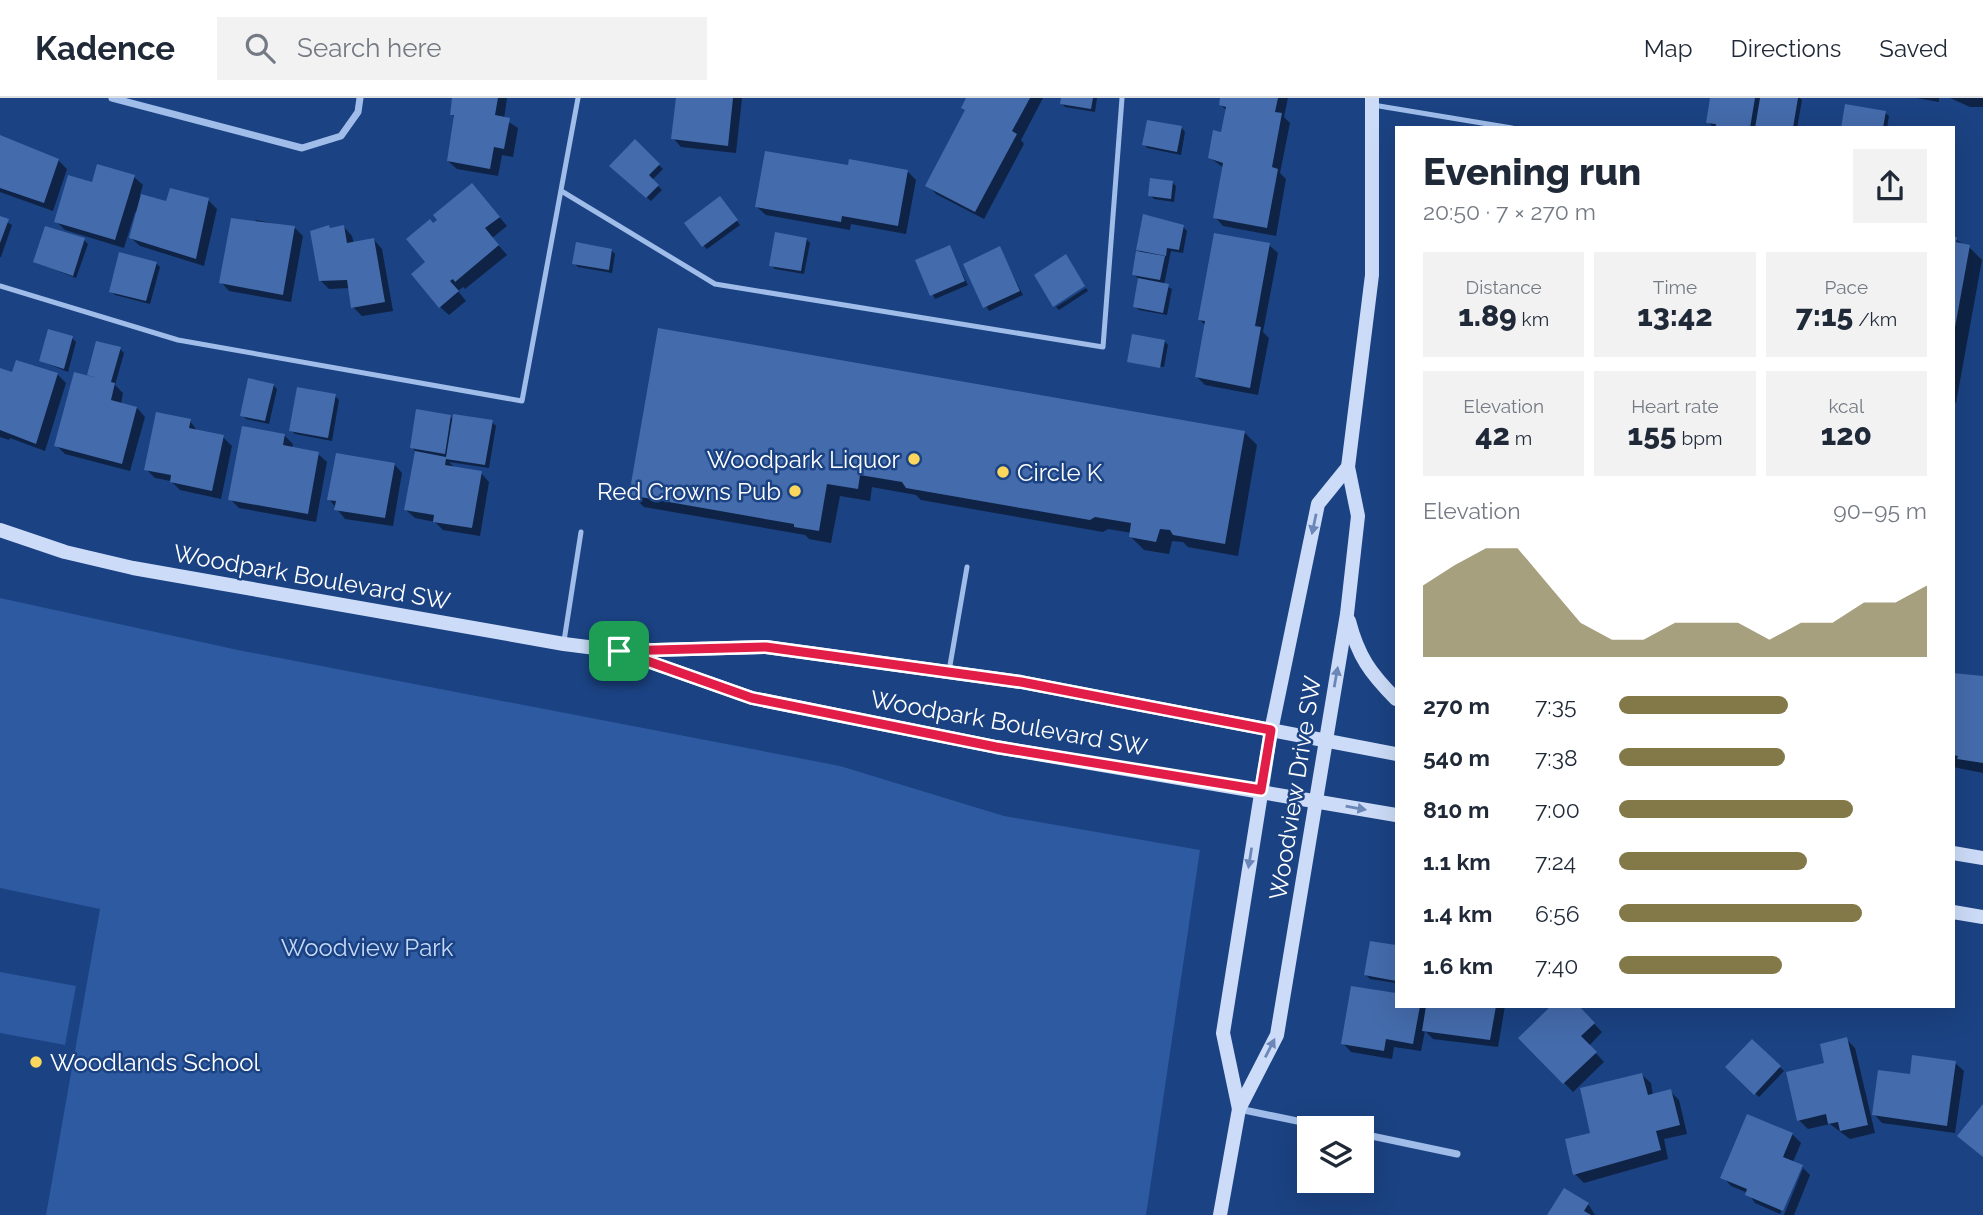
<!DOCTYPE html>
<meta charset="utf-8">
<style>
:root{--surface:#fff;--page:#f2f2f3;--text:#1f2937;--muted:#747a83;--line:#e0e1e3;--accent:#827848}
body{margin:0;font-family:Raleway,sans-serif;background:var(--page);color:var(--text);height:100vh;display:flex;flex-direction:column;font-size:26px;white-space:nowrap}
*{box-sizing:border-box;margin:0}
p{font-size:23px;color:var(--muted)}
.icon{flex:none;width:38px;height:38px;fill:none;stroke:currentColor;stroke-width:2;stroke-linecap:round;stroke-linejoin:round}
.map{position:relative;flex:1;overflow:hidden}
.panel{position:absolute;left:1395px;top:28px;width:560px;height:882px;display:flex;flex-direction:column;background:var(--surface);border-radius:0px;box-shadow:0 7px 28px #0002}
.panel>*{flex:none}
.buttons{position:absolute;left:1297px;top:1018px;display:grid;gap:14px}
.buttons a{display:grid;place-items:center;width:77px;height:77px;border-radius:0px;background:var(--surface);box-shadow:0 7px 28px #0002;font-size:35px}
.pin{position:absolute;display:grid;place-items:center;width:60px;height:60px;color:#fff;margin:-30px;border-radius:14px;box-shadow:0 4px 10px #0006}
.round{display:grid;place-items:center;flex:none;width:74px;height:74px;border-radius:0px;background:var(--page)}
.overview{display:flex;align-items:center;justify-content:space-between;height:119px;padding:0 28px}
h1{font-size:38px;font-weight:800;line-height:52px}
.figures{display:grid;grid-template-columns:repeat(3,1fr);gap:10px;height:119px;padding:7px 28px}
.figures div{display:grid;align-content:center;border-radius:0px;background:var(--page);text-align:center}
.figures b{font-size:30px;font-weight:800}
.figures small{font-size:19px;font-weight:400}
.figures p{font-size:19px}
.chart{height:196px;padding:14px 28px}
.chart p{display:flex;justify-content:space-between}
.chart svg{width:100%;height:126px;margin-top:7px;fill:var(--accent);opacity:.7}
ul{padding:0 28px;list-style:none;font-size:23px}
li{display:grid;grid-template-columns:112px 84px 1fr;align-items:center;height:52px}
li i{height:18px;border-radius:9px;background:var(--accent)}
header{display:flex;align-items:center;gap:42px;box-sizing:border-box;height:98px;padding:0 35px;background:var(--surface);border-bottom:2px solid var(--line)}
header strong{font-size:33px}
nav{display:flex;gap:38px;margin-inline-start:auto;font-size:24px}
.search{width:490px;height:63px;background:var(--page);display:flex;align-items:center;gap:18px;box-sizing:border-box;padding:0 24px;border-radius:0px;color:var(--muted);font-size:26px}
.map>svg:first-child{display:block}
.green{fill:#2e5aa1}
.shadow{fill:#0007}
.building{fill:#446bab}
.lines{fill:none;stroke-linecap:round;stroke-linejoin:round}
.lane{stroke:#a0bdea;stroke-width:5}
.street{stroke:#a0bdea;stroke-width:7}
.secondary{stroke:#ccdcf8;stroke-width:14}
.oneway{fill:#6b87b7}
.route-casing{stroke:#fff;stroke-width:14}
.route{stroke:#e11d48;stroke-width:9}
.poi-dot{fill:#fbd85d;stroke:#1b4282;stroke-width:2.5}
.labels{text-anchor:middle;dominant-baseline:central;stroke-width:5;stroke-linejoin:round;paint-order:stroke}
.poi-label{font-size:24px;fill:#fff;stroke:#1b4282;text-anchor:end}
.street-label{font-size:24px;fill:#fff;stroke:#1b4282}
.park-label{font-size:24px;fill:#c5d9f8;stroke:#1b4282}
</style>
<header>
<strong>Kadence</strong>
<div class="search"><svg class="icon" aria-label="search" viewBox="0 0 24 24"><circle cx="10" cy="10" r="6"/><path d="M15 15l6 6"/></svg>Search here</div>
<nav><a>Map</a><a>Directions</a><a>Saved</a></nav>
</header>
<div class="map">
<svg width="1983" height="1117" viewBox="0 0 1983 1117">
<rect width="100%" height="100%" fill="#1b4282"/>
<g class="green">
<polygon points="0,500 238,552 840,668 1004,718 1200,752 1146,1117 46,1117 100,811 0,790"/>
<polygon points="0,874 76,888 65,947 0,935"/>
</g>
<g class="shadow">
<polygon points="454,0 507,0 504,21 518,30 513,59 502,57 498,78 457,71 448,63 455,20 452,16"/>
<polygon points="678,0 742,0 736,55 681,49 673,40"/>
<polygon points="968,0 1043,0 1021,42 1024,46 984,121 936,96 928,87 967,13"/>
<polygon points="1063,0 1097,0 1095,14 1065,9 1062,6"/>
<polygon points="1222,0 1288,0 1284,19 1290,25 1280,75 1286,81 1276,138 1223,128 1215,119 1224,70 1210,60 1223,36 1227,13 1221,7"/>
<polygon points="1712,0 1800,0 1802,2 1797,30 1712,28 1708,24"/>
<polygon points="1916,0 1939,0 1939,4"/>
<polygon points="1983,0 1983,9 1970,9 1950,0"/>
<polygon points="1885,15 1889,18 1887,30 1843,30"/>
<polygon points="1182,30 1185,34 1181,57 1147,50 1144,46"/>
<polygon points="0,39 58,62 67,71 53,113 0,94"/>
<polygon points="635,43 663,71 652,82 662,92 651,103 611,68"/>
<polygon points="849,69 908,74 916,82 906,136 851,126 850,132 766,117 757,109"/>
<polygon points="134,79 143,87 140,97 168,105 208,102 217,111 204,168 140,148 131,140 138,115 135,114 124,150 65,132 56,123 93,86"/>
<polygon points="1172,84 1176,88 1174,104 1154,101 1150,97"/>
<polygon points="480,96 507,128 492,140 507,157 465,191 463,189 458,193 466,203 449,217 440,209 428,164 434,127"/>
<polygon points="723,104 740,127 707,151 703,147"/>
<polygon points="0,120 12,127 1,159 0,159"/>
<polygon points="256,122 295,130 303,138 291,204 229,193 221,184"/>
<polygon points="329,129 331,131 344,129 352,138 354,146 374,142 382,151 393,213 362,218 353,209 350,190 329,191 320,182 320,130"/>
<polygon points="1183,129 1187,133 1183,155 1171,153 1164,187 1172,191 1167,217 1139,212 1135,208 1138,180 1134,177 1141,155 1138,151"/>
<polygon points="1953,140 1969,149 1982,162 1956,305 1953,304"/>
<polygon points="806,141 810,145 804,176 775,171 771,167"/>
<polygon points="84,142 88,146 76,180 35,164"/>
<polygon points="1269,147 1278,155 1263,234 1269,240 1258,297 1205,287 1197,279 1206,228 1200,222"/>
<polygon points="949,149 968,187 935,201 917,163"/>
<polygon points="1000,151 1023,197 989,213 965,167"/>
<polygon points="611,152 615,156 612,175 578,169 574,165"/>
<polygon points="156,165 160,169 150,206 115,197 111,193"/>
<polygon points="1086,190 1088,193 1059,212 1056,209"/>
<polygon points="72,240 76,244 68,274 41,263"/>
<polygon points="1164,243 1168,247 1164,269 1129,263"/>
<polygon points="120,251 124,255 115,287 123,295 121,306 137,310 145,319 130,373 65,356 56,347 94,281 89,276"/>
<polygon points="0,272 14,276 57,276 66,285 45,353 10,340 9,342 0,339"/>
<polygon points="273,287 277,291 269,326 246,321 242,317"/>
<polygon points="335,298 339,302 332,343 295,336 291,332"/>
<polygon points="450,318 454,322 492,324 496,328 489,370 449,364 454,369 481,375 489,384 480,438 443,432 435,424 415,420 406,412 416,354 412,349"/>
<polygon points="190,323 198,334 223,339 232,348 221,401 180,392 171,383 155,380 146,371"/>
<polygon points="1244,334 1257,347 1238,458 1188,449 1183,444 1172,443 1169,456 1144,452 1131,439 1132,435 1108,431 1103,434 921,402 916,397 872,389 870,403 840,398 831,445 809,441 805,437 644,409 631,396"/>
<polygon points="284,337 293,346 292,351 318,356 327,364 316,424 239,410 230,401"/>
<polygon points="394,366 402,375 393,428 345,421 329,401"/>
<polygon points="1953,577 1983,580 1983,675 1953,669"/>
<polygon points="1371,845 1396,849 1396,885 1370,881 1366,877"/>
<polygon points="1353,890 1396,897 1396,908 1505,908 1498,949 1433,941 1425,933 1421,953 1394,949 1392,961 1351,954 1343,945"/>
<polygon points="1577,908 1602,934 1589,948 1604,964 1573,994 1520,940"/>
<polygon points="1846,941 1855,950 1875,1035 1850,1041 1830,1026 1808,1031 1799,1022 1826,966"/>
<polygon points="1752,943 1784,973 1759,999 1728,969"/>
<polygon points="1955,965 1964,973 1955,1035 1882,1025 1874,1016"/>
<polygon points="1642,977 1651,985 1653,997 1670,993 1679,1002 1687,1036 1664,1041 1668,1061 1584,1085 1575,1076 1592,1036"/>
<polygon points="1792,1036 1801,1045 1793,1064 1803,1070 1800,1070 1780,1116 1755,1105 1748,1095 1731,1088 1723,1079"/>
<polygon points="1803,1070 1810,1077 1794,1117 1784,1117"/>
<polygon points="1588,1106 1595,1117 1549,1117"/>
</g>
<g class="building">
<polygon points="452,0 498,0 495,17 510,20 504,51 494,49 490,71 447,63 454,17 450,17"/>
<polygon points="676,0 733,0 728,48 671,41"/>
<polygon points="966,0 1030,0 1012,33 1017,36 975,114 925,88 965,12 961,10"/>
<polygon points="1061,0 1093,0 1091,11 1060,6"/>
<polygon points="1220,0 1278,0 1275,14 1282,15 1272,69 1278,71 1267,130 1213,120 1223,65 1208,60 1213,32 1221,34 1226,9 1219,7"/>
<polygon points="1710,0 1755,0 1750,30 1715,30 1716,26 1706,25"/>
<polygon points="1760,0 1798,0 1793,30 1755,30"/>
<polygon points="1845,6 1886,13 1883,30 1841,30"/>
<polygon points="1147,22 1182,28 1177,54 1142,47"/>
<polygon points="0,37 59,61 44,105 0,90"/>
<polygon points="635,41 660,66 649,77 659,87 646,100 609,68"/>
<polygon points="765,53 848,67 849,61 908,72 898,128 842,118 841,124 755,109"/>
<polygon points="97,66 135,77 115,142 54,124 68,77 92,84"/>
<polygon points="1150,80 1173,83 1171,101 1148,98"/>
<polygon points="472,85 500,119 485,130 499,147 455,184 453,181 450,183 459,193 439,210 411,176 425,164 406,141 430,121 433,125 437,122 433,117"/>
<polygon points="170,90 209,100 196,161 129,140 141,96 166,103"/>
<polygon points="720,98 738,122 702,149 684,125"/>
<polygon points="1143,116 1184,127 1179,152 1167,150 1166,158 1136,152"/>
<polygon points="0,118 9,121 0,145"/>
<polygon points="231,120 295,128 283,197 219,185"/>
<polygon points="329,127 330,130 344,127 347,145 374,140 385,204 351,210 347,182 319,183 310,133"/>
<polygon points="45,128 85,140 73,178 33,164"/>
<polygon points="775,134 807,140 801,173 769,168"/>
<polygon points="1214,135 1270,145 1255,228 1261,229 1250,290 1195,279 1205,223 1198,222"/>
<polygon points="1953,139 1957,139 1956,144 1970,147 1954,235"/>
<polygon points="576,144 612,151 609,172 572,166"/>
<polygon points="950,147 965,183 930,198 915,162"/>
<polygon points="1000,148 1020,193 983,210 963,166"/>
<polygon points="1136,153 1165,158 1160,182 1132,177"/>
<polygon points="119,154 157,164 146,203 109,194"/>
<polygon points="1066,156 1085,188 1053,209 1034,177"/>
<polygon points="1138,180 1169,186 1163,215 1133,209"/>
<polygon points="658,230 1245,333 1225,446 1173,437 1170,432 1160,431 1156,444 1129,439 1131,425 1095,419 1090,422 906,390 902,384 860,377 858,391 827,386 819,433 794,429 794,426 629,397"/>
<polygon points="48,231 73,238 64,271 39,263"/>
<polygon points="1132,236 1165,242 1160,270 1127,264"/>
<polygon points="96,243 121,249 111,284 115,285 111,302 137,309 122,366 54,348 74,274 97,280 87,277"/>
<polygon points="16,262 58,275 36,346 0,332 0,270 12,274"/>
<polygon points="248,280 274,286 265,323 240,318"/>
<polygon points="297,289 336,296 328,340 289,333"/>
<polygon points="416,311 451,317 445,356 410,350"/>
<polygon points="156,314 191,321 189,330 224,337 212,393 170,384 171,377 144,372"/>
<polygon points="453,316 493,322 485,367 446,361 445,367 482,373 472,430 433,424 434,417 404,412 415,353 446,359"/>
<polygon points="242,328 285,336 283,347 319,354 308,416 228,402"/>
<polygon points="336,355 395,365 385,420 334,412 336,403 327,402"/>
<polygon points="1953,575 1983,578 1983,665 1957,661 1958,658 1953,657"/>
<polygon points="1370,843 1396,847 1396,883 1364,877"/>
<polygon points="1351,888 1396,895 1396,908 1420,908 1413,946 1386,941 1384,953 1341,946"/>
<polygon points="1426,908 1496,908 1490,942 1422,933"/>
<polygon points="1551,908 1579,908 1595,925 1581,938 1597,954 1563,986 1518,940"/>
<polygon points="1847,939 1868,1027 1840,1033 1838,1024 1828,1026 1826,1016 1797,1023 1786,974 1824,965 1820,946"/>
<polygon points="1752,941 1781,968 1754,997 1725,969"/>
<polygon points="1912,957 1956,963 1947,1028 1872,1017 1878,972 1910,976"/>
<polygon points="1642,975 1648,997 1671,991 1680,1027 1656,1033 1661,1052 1573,1077 1565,1041 1590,1035 1580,990"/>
<polygon points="1983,1006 1983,1059 1957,1038"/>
<polygon points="1747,1016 1793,1035 1783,1059 1803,1067 1783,1113 1745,1097 1747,1091 1720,1080"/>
<polygon points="1564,1090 1589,1105 1584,1113 1591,1117 1547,1117"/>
</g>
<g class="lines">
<g class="lane">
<polyline points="1373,7 1512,30"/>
<polyline points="563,94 715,186 1103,249 1122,0"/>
<polyline points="0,188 178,242 522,303 578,0"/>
<polyline points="564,543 581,434"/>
<polyline points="949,573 967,469"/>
</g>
<g class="street">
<polyline points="112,0 302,50 341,38 358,14 360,0"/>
<polyline points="1239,1011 1336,1031"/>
<polyline points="1362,1036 1457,1056"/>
</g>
<g class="secondary">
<polyline points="0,432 65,454 133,470 564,546 619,553 766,549 1021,584 1396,656"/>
<path d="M1349,523c9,35 21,52 47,78"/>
<polyline points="627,556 752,600 996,649 1396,717"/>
<polyline points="1953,755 1983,760"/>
<polyline points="1953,814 1983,819"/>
<polyline points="1239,1011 1223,935 1271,633 1318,406 1348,369"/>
<polyline points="1220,1117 1239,1011 1277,937 1347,516 1358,418 1348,369 1372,177 1372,0"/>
</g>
</g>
<defs><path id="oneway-solid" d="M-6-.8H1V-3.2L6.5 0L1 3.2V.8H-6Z" transform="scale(1.75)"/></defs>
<g class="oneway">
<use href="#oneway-solid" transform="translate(1314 426) rotate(102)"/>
<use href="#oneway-solid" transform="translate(1336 579) rotate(-80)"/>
<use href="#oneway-solid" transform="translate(1356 710) rotate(10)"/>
<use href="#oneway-solid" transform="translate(1250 760) rotate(99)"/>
<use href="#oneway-solid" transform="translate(1270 950) rotate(-63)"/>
</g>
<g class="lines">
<defs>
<polygon id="route" points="766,549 1021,584 1271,632 1261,692 996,649 752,600 619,553"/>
</defs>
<use href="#route" class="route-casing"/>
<use href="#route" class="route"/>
</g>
<g class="poi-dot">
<circle cx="914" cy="361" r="7"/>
<circle cx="1003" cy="374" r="7"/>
<circle cx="795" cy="393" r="7"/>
<circle cx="36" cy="964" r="7"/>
</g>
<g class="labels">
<g class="poi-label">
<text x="900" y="361">Woodpark Liquor</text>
<text x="1017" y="374" text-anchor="start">Circle K</text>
<text x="781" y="393">Red Crowns Pub</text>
<text x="50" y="964" text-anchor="start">Woodlands School</text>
</g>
<g class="street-label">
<text transform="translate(312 479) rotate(10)">Woodpark Boulevard SW</text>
<text transform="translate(1009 625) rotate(10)">Woodpark Boulevard SW</text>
<text transform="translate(1295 690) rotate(-81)">Woodview Drive SW</text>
</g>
<g class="park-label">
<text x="367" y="849">Woodview Park</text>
</g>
</g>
</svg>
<div class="buttons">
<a><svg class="icon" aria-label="layers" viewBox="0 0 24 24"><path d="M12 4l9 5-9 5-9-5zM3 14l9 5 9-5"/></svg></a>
</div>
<div class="pin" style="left:619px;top:553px;background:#1e9e55"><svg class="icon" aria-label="arrive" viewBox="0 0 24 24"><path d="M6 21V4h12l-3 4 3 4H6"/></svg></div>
<section class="panel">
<div class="overview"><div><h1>Evening run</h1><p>20:50 · 7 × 270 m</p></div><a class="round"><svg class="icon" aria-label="share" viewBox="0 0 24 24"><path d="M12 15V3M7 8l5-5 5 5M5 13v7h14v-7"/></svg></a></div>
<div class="figures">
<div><p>Distance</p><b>1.89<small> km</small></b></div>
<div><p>Time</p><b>13:42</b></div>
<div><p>Pace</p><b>7:15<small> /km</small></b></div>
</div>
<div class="figures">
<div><p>Elevation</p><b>42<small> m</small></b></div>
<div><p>Heart rate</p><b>155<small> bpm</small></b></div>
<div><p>kcal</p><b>120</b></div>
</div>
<div class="chart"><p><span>Elevation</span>90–95 m</p>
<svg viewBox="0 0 160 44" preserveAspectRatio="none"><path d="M0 44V19L10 12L20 6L30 6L40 19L50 32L60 38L70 38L80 32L90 32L100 32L110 38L120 32L130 32L140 25L150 25L160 19V44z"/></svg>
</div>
<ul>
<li><b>270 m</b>7:35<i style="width:55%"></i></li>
<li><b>540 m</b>7:38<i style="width:54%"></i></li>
<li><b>810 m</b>7:00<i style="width:76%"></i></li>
<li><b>1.1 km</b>7:24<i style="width:61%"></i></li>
<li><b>1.4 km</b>6:56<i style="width:79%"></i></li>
<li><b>1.6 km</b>7:40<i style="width:53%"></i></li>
</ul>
</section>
</div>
